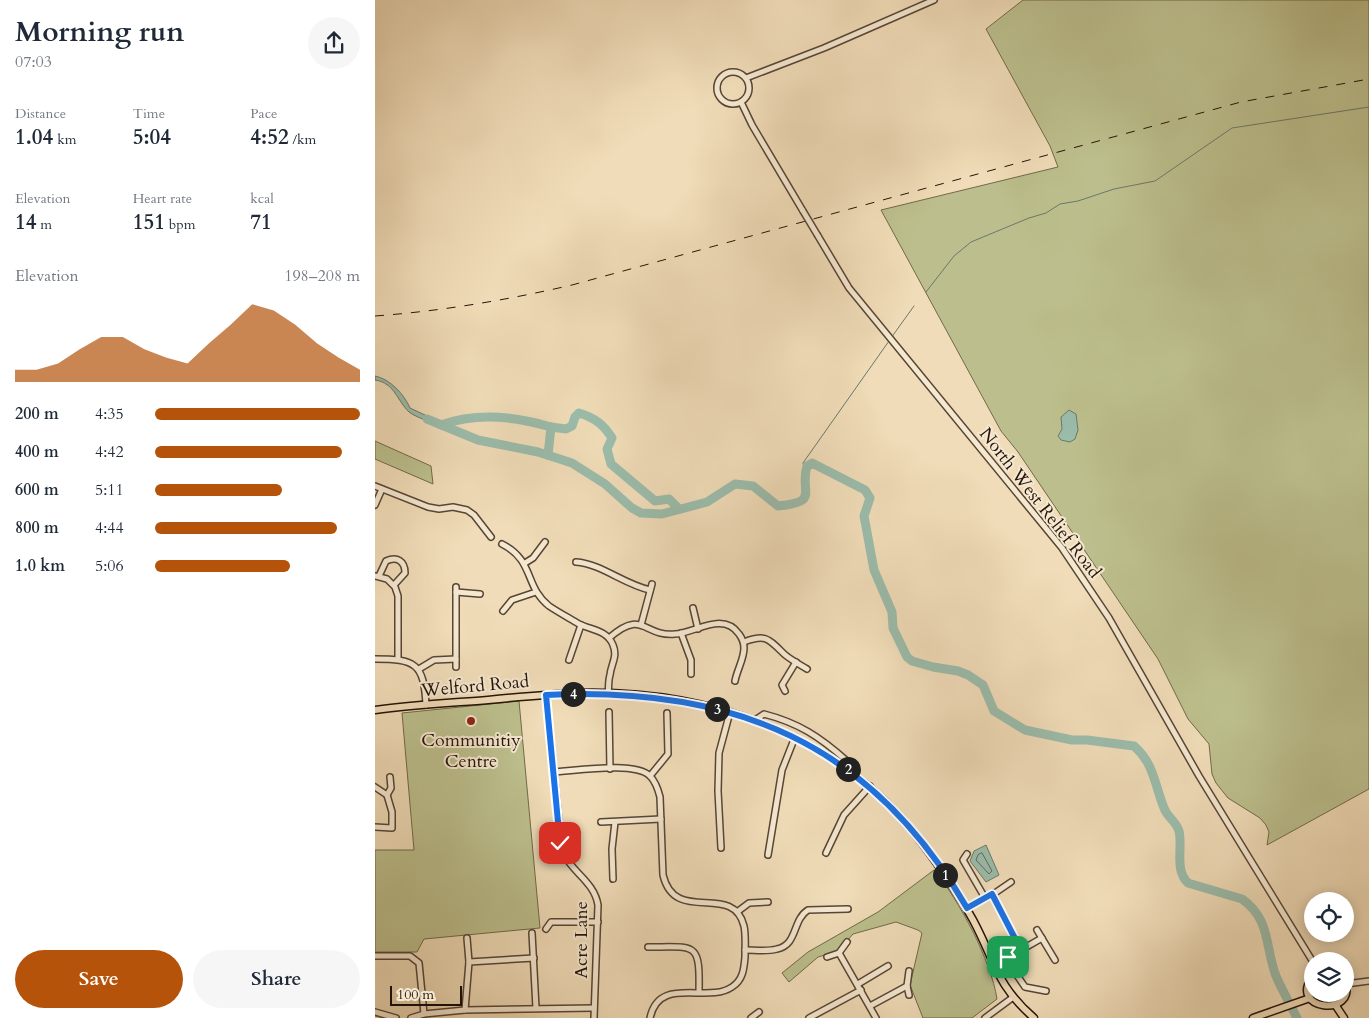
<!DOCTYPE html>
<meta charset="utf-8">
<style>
:root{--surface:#fff;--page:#f6f6f7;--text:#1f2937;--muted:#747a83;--accent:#b45309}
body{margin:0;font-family:Cardo,serif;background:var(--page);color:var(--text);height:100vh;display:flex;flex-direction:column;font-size:19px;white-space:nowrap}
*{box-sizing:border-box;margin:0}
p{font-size:16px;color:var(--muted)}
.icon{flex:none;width:28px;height:28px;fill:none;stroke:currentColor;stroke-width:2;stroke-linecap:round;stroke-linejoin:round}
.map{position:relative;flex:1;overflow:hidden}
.details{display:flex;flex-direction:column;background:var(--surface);width:375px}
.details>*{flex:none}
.controls{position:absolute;left:929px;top:892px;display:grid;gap:10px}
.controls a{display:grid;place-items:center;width:50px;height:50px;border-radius:50%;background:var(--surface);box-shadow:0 2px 12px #0003;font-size:25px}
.scale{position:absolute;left:15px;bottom:12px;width:72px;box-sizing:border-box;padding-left:5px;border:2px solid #241308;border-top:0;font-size:14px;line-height:18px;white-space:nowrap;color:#241308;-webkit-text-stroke:4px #f5e8d1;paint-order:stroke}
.pin{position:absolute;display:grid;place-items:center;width:42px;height:42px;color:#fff;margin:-21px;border-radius:10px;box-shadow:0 2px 8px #0006}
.km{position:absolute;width:25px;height:25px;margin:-12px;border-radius:50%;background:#222;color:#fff;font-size:14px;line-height:25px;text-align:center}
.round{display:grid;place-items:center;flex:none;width:52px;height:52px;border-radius:26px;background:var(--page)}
.head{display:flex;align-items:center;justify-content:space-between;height:85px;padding:0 15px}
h1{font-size:28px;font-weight:700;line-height:38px}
.stats{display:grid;grid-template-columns:repeat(3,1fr);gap:8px;height:85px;padding:5px 15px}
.stats div{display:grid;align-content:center}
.stats b{font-size:21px;font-weight:700}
.stats small{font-size:14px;font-weight:400}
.stats p{font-size:14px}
.chart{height:140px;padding:10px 15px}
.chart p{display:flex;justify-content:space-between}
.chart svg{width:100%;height:90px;margin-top:5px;fill:var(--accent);opacity:.7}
.action{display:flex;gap:10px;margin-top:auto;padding:10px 15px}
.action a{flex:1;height:58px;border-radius:30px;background:var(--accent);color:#fff;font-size:20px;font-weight:700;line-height:58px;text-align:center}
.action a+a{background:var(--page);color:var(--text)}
ul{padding:0 15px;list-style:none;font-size:16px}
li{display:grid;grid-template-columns:80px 60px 1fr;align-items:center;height:38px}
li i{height:12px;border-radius:6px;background:var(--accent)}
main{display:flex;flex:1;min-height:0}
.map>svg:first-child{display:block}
.green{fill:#bcbf8d;stroke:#70694a}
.water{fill:#9bbcab;stroke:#6b786a}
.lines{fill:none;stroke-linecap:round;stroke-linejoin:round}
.shore{stroke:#60685a;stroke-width:1}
.stream{stroke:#6b786a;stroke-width:1}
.river{stroke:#9bbcab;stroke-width:9}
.minor-casing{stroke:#574534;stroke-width:8}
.major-casing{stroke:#241308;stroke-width:9}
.minor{stroke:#f5e8d1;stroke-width:5}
.major{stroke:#f0dcb8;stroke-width:6}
.rail{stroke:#241308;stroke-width:1;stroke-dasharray:9 9;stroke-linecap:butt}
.minor-bridge-casing{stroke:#574534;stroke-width:8;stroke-linecap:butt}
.minor-bridge{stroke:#f5e8d1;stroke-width:5}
.route-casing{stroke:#fff;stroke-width:10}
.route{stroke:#1a73e8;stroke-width:6}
.poi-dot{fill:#8f2418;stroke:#f5e8d1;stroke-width:2}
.labels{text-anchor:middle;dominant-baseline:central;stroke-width:4;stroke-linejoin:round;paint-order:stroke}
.street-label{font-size:18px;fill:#241308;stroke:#f5e8d1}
.poi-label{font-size:18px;fill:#241308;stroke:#f5e8d1}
</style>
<main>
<section class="details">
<div class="head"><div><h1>Morning run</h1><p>07:03</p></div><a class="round"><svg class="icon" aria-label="share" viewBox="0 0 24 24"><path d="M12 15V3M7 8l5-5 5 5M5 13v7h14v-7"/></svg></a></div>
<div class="stats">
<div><p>Distance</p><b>1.04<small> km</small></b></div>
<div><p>Time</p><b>5:04</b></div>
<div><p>Pace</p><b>4:52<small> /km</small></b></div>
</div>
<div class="stats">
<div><p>Elevation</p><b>14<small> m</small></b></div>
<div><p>Heart rate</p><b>151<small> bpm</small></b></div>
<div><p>kcal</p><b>71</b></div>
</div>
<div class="chart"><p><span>Elevation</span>198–208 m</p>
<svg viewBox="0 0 160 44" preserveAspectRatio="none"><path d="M0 44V38L10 38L20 35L30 28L40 22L50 22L60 28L70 32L80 35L90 25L100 16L110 6L120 9L130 16L140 25L150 32L160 38V44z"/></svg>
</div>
<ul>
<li><b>200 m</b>4:35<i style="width:100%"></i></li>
<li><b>400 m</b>4:42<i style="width:91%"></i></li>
<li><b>600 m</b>5:11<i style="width:62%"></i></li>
<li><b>800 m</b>4:44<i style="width:89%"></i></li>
<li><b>1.0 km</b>5:06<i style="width:66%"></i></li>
</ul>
<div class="action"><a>Save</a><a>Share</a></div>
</section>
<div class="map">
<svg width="994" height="1018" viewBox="0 0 994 1018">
<rect width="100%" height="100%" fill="#f0dcb8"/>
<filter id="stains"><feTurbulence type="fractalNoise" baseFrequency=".004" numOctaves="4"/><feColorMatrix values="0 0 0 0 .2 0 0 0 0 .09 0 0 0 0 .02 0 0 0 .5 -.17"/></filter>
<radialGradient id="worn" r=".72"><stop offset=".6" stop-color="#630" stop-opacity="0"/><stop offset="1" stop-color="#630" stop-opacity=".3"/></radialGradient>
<g class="green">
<polygon points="648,0 994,0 994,789 892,845 894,832 891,825 885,818 853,798 841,783 837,774 834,744 813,719 783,659 643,452 626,431 506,210 683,167 675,146 611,29"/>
<polygon points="0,441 56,466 58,484 0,459"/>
<polygon points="144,701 165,928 49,939 42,952 0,952 0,850 39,850 27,713"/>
<path d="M559,870c25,30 57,90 63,129l-25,19h-49l-13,-33 12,-52 -4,-3 -22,-8 -43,12 -15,17 -20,6 -29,25 -7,-9 26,-21 70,-40z"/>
</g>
<g class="water">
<path d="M0,376c15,3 29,18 35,32l32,15c-6,2 -9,0 -15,-2 -6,-3 -13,-5 -18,-9 -12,-11 -14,-29 -34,-32z"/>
<polygon points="694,410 701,414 703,430 700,439 695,442 686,440 683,436 687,429 686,417"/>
<polygon points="611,845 624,875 611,882 595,861 599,851"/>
</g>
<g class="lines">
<polygon class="shore" points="607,853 617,871 614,874 601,860 603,855"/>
<g class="stream">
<polyline points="551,292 579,256 596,242 654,218 671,213 685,204 703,201 739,189 780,181 857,128 994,107"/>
<polyline points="516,338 539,306"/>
<polyline points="430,472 428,463 514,341"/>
</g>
<g class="river">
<path d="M52,419l51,21 60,12 34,11 33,21 27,24 9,5 21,1 45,-12 28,-18 18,2 25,20c43,-4 21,-14 29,-40l5,-3 53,27 5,8 -6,18 10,54 18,42 1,16 14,29 5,4 21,6 25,4 10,4 15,10 11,26 31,19 47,10h15l47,6c20,17 21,40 30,62 3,9 12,13 15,23 4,16 -5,39 9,52l54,16c29,20 23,49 34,77 6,14 14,28 21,42"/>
<path d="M66,425c36,-13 73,-9 110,2l-3,28"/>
<path d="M176,427l15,2 6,-3 3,-9 4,-4c16,5 24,11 33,25l-5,11 4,15 44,37 14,-2 10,10"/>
</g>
<defs>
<g id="minor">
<circle cx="358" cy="88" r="16"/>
<polyline points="371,78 449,48 559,0"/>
<polyline points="366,102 377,125 428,211"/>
<polyline points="443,236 474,288 687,548 734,618 824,776 938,962"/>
<polyline points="0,486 53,507 64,509 78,507 92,510 99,515 116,537"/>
<polyline points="0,505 7,489"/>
<path d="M127,544c33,17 22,42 47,62 9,6 20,12 30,18 12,6 28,6 34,21 5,12 -2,19 -3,30 -2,6 -1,13 -2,19"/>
<path d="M201,562c26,2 47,22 74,28"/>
<polyline points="150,563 158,558 170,542"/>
<polyline points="0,576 12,579 20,587 23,596 23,659"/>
<path d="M4,576l7,-15c11,-5 19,0 19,12l-11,12"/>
<polyline points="81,592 105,594"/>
<polyline points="318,608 323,629"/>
<polyline points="128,611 137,600 161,592"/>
<polyline points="266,625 277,584"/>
<polyline points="306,633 316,660 316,674"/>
<path d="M234,638c34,-30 34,-1 66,-4 20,-1 48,-23 64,0 3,4 5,9 5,14 0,11 -7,22 -9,33"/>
<path d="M369,642c21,-8 24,-4 39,11 6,6 16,11 24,16"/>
<path d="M0,659c40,0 49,4 51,46"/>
<polyline points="194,660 206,625"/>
<polyline points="81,667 81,587"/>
<polyline points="44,669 59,660 81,659"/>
<polyline points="410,691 407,685 421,662"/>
<path d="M171,695l16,156c9,21 32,30 36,54l-4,113"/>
<polyline points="234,712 235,769"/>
<path d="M380,720l9,-6c35,9 56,23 83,47"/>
<path d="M178,772c22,-1 82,-11 97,4 6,6 8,13 10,21l3,78c12,51 70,6 81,51 2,10 1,21 1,31 -1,12 -2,23 -13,30 -25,17 -73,-12 -82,31"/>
<polyline points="275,776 293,754 292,713"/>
<polyline points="0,787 12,795 17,812 17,828 0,827"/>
<polyline points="12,795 16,788 15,777"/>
<polyline points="226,822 286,819"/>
<polyline points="346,848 343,791 344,753 355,712"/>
<polyline points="451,853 469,815 495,786"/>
<polyline points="592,854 588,860 610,898"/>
<polyline points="393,855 407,770 420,737"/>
<polyline points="238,879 237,849 240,822"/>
<polyline points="617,895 636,882"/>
<polyline points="591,908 617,895 646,950 633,957 637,968 650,987 671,991"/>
<polyline points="362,912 374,903 393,902"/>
<polyline points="171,929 176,922 223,922"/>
<polyline points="662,930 680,960"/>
<polyline points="157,933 161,1008"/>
<path d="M273,947c48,0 52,-6 51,45"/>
<path d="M370,950c10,0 22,2 32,-1 21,-4 15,-29 31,-39l40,-1"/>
<polyline points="646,950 667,938"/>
<polyline points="464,953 501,1018"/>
<polyline points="0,956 35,956 44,963 49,1014"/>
<polyline points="452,957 464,953 472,942"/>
<polyline points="94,962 159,958"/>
<polyline points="534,971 532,986 534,995"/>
<polyline points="483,984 513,966"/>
<polyline points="971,984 994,981"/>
<polyline points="495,1006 532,986"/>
<polyline points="90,1010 94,962 92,938"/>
<polyline points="0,1012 21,1018"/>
<polyline points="36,1018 49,1014 90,1010 219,1008"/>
<polyline points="376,1018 384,1012"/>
<polyline points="434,1018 486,990"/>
<polyline points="610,1018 637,998"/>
</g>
<g id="major">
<path d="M0,710c37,-5 75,-7 113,-10 30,-3 61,-6 92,-7 132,-3 261,43 342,150 18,24 36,50 51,77 22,41 23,65 61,98"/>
<path d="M938,976c-26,34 44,42 32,6"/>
<polyline points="961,1006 969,1018"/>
<polyline points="878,1018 935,998"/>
</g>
</defs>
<use href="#minor" class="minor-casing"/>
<use href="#major" class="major-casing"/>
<use href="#minor" class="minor"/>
<use href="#major" class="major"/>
<path class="rail" d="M0,316c67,-5 132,-16 197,-31l669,-183 128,-23"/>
<defs>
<polyline id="minor-bridge" points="428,211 443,236"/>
</defs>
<use href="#minor-bridge" class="minor-bridge-casing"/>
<use href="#minor-bridge" class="minor-bridge"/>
</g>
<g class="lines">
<defs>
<path id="route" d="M185,843l-14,-148c187,-9 325,47 421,213l25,-14 29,56 -13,7"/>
</defs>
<use href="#route" class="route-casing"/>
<use href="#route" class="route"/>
</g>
<circle class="poi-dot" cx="96" cy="721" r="5"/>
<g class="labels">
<g class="street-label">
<text transform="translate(665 503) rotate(52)">North West Relief Road</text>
<text transform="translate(100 686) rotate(-5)">Welford Road</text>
<text transform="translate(206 940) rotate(-90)">Acre Lane</text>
</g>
<g class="poi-label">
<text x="96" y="740">Communitiy<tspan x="96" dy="21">Centre</tspan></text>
</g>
</g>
<rect width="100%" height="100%" filter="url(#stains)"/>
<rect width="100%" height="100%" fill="url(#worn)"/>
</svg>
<div class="controls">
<a><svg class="icon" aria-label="locate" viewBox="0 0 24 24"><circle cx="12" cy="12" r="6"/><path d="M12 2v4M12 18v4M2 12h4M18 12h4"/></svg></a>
<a><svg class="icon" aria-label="layers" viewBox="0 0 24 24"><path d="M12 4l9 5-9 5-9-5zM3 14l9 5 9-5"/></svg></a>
</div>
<div class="scale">100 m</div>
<div class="pin" style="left:633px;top:957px;background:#1e9e55"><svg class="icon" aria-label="arrive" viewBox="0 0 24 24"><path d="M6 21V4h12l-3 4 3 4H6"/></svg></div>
<div class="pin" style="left:185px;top:843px;background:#d93025"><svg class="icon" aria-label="check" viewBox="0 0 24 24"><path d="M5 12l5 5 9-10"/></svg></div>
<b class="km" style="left:570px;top:875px">1</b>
<b class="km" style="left:473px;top:769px">2</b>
<b class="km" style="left:342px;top:709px">3</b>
<b class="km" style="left:198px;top:694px">4</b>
</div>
</main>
